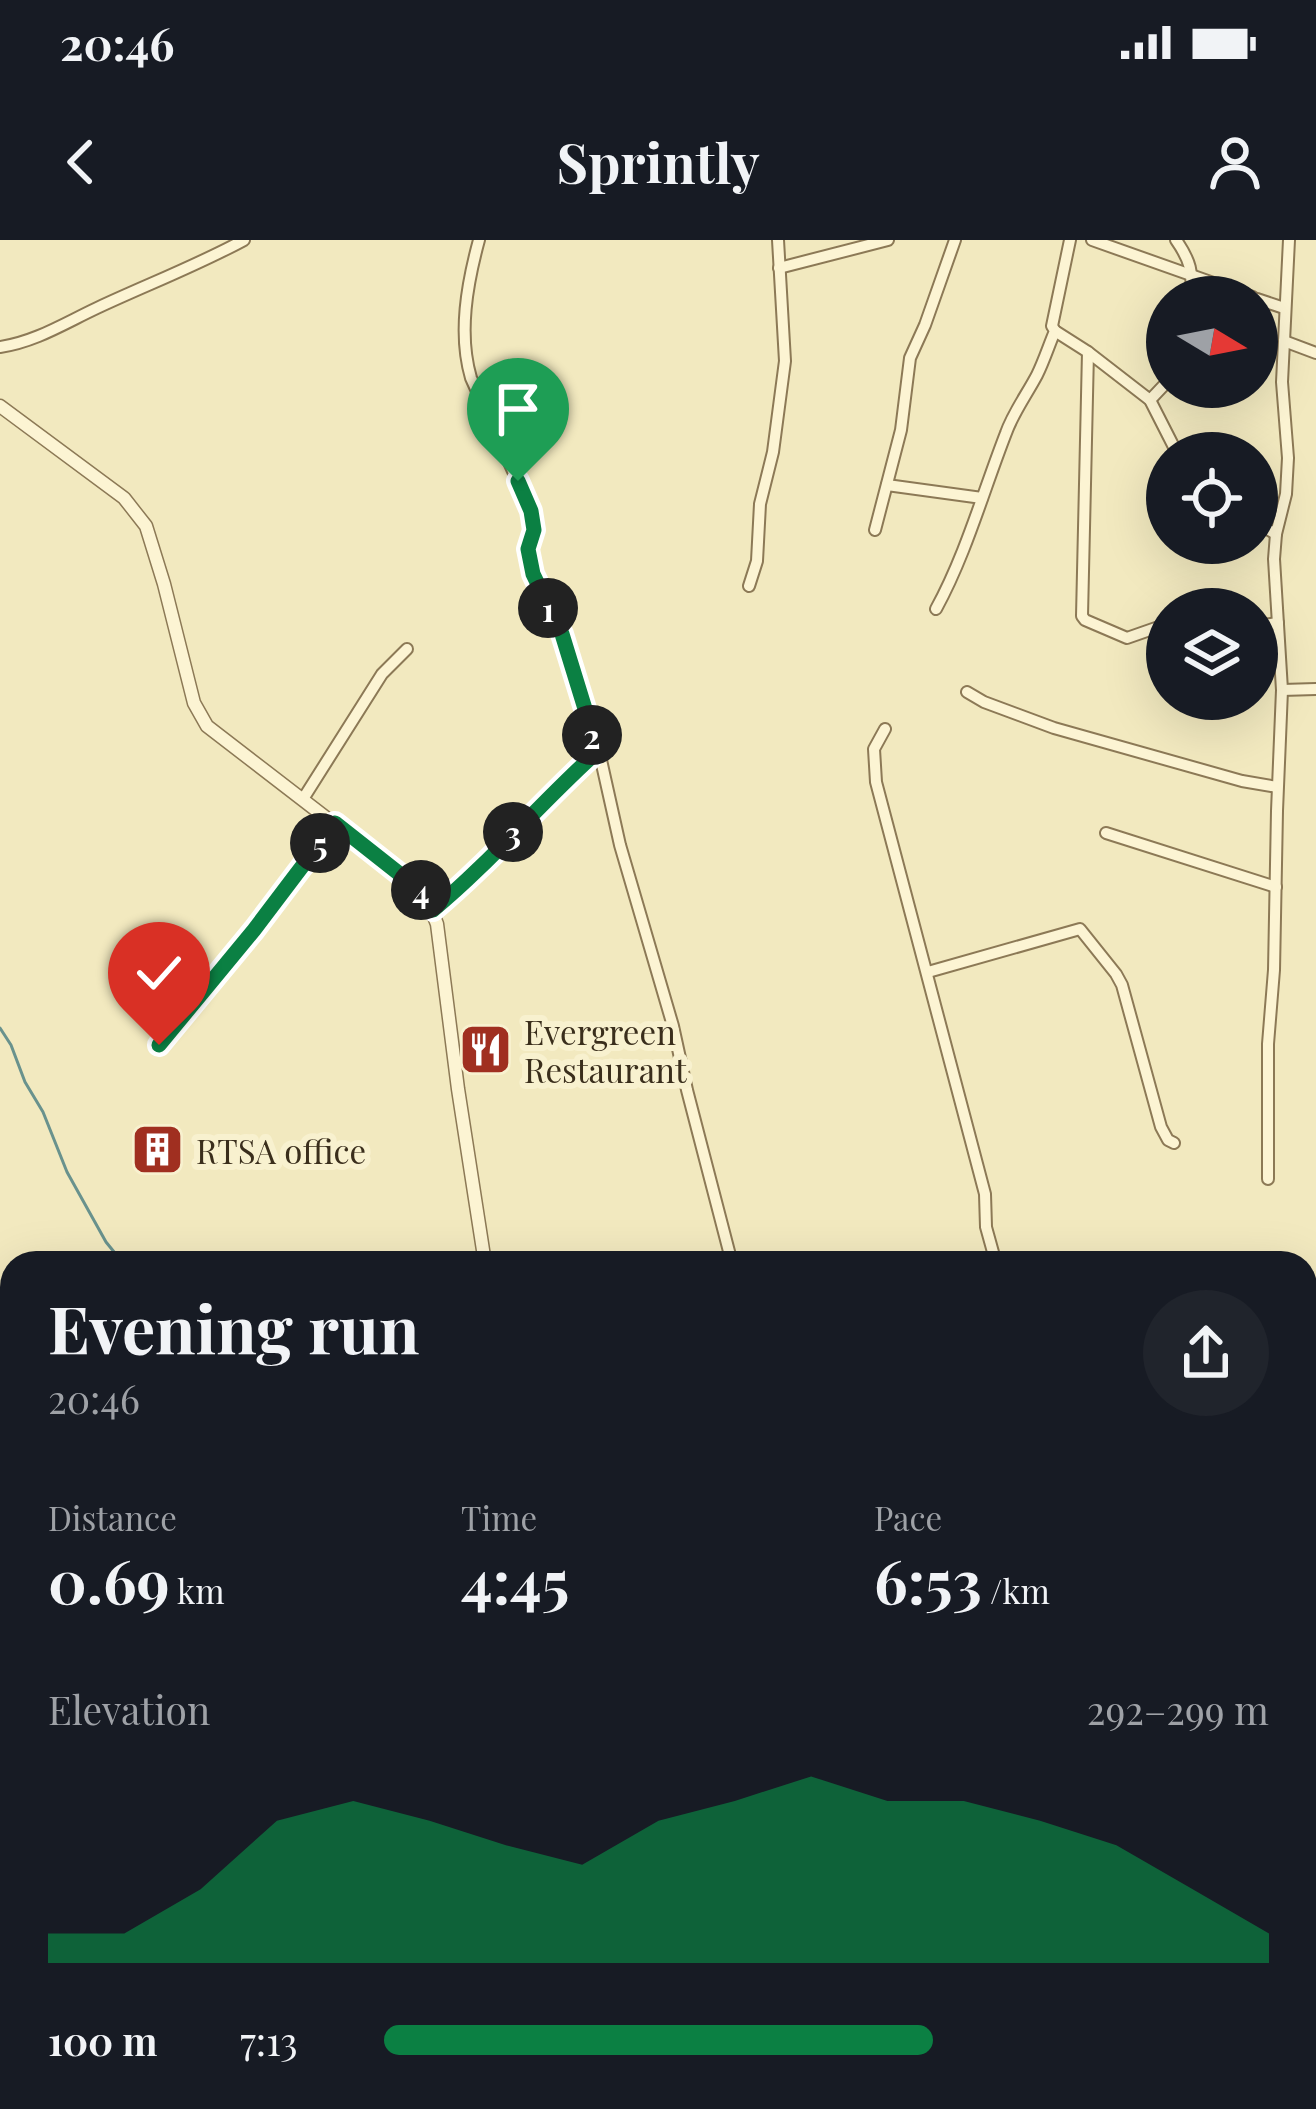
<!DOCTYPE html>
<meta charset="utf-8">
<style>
:root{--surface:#171b24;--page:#20242c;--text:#f1f3f6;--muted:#9ea1a6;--accent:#0b8043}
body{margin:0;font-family:"Playfair Display",serif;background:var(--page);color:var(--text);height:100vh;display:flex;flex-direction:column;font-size:45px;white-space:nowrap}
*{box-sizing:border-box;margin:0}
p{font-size:39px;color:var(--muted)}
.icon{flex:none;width:66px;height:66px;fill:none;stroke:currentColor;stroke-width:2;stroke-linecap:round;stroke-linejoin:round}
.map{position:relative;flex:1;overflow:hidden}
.sheet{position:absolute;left:0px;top:1011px;width:1317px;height:858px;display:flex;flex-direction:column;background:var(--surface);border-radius:36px 36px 0 0;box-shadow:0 12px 48px #0002}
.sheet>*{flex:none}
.needle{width:78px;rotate:100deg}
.fabs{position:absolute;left:1146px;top:36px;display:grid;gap:24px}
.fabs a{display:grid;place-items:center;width:132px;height:132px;border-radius:50%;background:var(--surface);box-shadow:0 12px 48px #0002;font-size:60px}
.pin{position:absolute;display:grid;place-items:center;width:102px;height:102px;color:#fff;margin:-123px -51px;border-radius:50% 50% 50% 0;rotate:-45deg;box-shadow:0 0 12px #0007}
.pin .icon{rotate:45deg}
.km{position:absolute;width:60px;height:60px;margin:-30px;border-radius:50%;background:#222;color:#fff;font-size:33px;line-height:60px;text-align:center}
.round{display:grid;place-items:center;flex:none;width:126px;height:126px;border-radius:63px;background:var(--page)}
.summary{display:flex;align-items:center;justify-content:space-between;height:204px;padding:0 48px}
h1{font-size:66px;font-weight:700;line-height:90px}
.stats{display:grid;grid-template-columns:repeat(3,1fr);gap:18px;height:204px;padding:12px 48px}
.stats div{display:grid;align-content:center}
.stats b{font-size:60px;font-weight:700}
.stats small{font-size:33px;font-weight:400}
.stats p{font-size:33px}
.chart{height:336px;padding:24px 48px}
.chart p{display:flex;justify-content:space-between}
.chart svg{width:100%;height:216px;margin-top:12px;fill:var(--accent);opacity:.7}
ul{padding:0 48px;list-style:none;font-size:39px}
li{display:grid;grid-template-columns:192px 144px 1fr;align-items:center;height:90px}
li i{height:30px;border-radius:15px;background:var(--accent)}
.status{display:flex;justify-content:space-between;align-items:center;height:84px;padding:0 60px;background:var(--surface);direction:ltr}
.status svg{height:33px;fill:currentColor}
header{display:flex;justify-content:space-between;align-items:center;height:156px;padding:0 48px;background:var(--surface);font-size:54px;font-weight:700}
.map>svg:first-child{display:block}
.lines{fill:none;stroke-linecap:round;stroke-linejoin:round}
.stream{stroke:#69928d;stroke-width:3}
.minor-casing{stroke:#8c7956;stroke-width:14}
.tertiary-casing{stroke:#8c7956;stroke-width:15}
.minor{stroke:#fcf4d3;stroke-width:10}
.tertiary{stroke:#fcf4d3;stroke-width:12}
.route-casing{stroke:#fff;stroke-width:24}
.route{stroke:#0b8043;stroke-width:15}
.labels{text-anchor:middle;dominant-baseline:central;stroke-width:12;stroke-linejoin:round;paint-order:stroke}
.poi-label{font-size:33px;fill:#3a2e1c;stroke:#f8f1cf;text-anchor:start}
</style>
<div class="status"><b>20:46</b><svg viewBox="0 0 49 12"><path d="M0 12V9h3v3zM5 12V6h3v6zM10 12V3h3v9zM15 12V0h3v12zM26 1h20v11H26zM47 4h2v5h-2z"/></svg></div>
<header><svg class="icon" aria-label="back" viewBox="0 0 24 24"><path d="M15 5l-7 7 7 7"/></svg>Sprintly<svg class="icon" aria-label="person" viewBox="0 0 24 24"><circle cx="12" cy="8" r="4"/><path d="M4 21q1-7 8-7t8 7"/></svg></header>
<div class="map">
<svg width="1316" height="1869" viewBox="0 0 1316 1869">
<rect width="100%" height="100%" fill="#f2e9bf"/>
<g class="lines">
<g class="stream">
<polyline points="0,788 11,805 25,842 43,872 67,932 106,1002 123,1023"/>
<polyline points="488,1869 491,1857"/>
</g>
<defs>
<g id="minor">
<path d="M479,0c-12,44 -21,94 -8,138l60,133 3,19 -6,19 5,24 28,61 38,117"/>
<polyline points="1092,0 1253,57"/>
<path d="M1176,0c14,20 18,33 14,57"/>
<polyline points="779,28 888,0"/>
<polyline points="1257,59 1284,68"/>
<polyline points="1055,91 1088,112 1150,160 1177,213"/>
<polyline points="1284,101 1316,113"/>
<path d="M0,107c35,-5 65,-24 97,-39 49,-23 99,-42 147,-68"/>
<polyline points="1088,112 1082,376 1085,380 1127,398 1167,384"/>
<polyline points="1150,160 1167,142"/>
<polyline points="887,245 982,258"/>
<polyline points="1257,283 1276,294"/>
<polyline points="875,290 901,190 910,118 925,85 955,0"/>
<polyline points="749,346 757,321 760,264 773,212 785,121 778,0"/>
<path d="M936,369c30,-55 47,-117 70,-176 7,-20 21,-39 31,-58 7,-14 12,-30 18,-44l-3,-5 18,-86"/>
<polyline points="1257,386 1278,383"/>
<polyline points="1282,450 1316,449"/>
<polyline points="967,452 984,462 1054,488 1242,541 1277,547"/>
<polyline points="885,489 874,509 876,542 985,954 986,987 996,1023"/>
<polyline points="303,559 382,434 407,409"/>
<polyline points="1106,593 1276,647"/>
<path d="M433,669c59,-48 108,-108 166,-158l21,94 53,181 14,64 45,173"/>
<polyline points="928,732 1080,689 1116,734 1122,745 1161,887 1168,900 1174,903"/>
<polyline points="159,805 254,690 336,583"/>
<polyline points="1268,939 1268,804 1274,730 1277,571 1282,450 1274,319 1276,294 1286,254 1288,218 1282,142 1289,0"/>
<polyline points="0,1216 12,1216"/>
<polyline points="0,1316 12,1313"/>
<polyline points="1132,1857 1139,1869"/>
<polyline points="350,1869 361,1857"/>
<polyline points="999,1869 1019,1857"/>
</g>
<g id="tertiary">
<polyline points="0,166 124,258 146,286 164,344 194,463 207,486 425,654 437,684 458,849 485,1023"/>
<polyline points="684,1857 691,1869"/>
</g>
</defs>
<use href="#minor" class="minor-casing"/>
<use href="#tertiary" class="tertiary-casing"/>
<use href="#minor" class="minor"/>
<use href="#tertiary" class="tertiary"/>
</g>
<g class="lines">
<defs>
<path id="route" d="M159,805l95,-115 81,-107 90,71 8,16c59,-49 108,-108 165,-159l-36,-117 -29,-60 -5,-25 6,-19 -3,-19 -13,-30"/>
</defs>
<use href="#route" class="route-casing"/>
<use href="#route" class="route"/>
</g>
<defs>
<symbol id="restaurant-square" viewBox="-11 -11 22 22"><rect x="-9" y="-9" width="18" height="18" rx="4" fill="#a02f20" stroke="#f8f1cf"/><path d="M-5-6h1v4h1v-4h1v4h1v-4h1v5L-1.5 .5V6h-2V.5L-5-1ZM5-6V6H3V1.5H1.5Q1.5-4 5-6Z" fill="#fff"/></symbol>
<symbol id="building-square" viewBox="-11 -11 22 22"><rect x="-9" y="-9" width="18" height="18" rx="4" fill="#a02f20" stroke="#f8f1cf"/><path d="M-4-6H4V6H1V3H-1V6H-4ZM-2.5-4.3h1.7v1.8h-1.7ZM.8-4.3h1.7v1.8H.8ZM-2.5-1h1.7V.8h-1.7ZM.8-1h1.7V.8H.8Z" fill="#fff"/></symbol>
</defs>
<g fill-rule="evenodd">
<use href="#restaurant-square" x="456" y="780" width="59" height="59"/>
<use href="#building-square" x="128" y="880" width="59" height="59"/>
</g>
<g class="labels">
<g class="poi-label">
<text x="524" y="791">Evergreen<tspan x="524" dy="38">Restaurant</tspan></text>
<text x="196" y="910">RTSA office</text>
</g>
</g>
</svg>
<div class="fabs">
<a><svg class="needle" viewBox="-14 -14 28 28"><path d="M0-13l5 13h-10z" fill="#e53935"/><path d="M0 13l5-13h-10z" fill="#9ea1a6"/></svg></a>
<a><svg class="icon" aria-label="locate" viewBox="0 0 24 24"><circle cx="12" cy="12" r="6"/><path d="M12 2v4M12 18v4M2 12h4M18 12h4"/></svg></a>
<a><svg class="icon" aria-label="layers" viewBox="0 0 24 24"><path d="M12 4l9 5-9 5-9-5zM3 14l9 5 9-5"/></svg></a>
</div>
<div class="pin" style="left:518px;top:241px;background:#1e9e55"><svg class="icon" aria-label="arrive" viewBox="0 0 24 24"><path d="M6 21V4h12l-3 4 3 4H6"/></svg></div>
<div class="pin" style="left:159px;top:805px;background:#d93025"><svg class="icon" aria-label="check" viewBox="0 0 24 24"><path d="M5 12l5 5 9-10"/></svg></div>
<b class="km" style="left:548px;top:368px">1</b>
<b class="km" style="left:592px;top:495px">2</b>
<b class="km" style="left:513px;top:592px">3</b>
<b class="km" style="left:421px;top:650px">4</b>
<b class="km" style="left:320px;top:603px">5</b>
<section class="sheet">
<div class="summary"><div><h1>Evening run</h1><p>20:46</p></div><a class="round"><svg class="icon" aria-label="share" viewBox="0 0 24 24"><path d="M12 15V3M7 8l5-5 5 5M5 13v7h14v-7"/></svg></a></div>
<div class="stats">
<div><p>Distance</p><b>0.69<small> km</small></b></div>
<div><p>Time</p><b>4:45</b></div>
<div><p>Pace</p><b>6:53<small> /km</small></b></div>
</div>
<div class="chart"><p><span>Elevation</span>292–299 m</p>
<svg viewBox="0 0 160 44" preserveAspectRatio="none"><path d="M0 44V38L10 38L20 29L30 15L40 11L50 15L60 20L70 24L80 15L90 11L100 6L110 11L120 11L130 15L140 20L150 29L160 38V44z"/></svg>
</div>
<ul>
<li><b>100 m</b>7:13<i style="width:62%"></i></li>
</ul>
</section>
</div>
